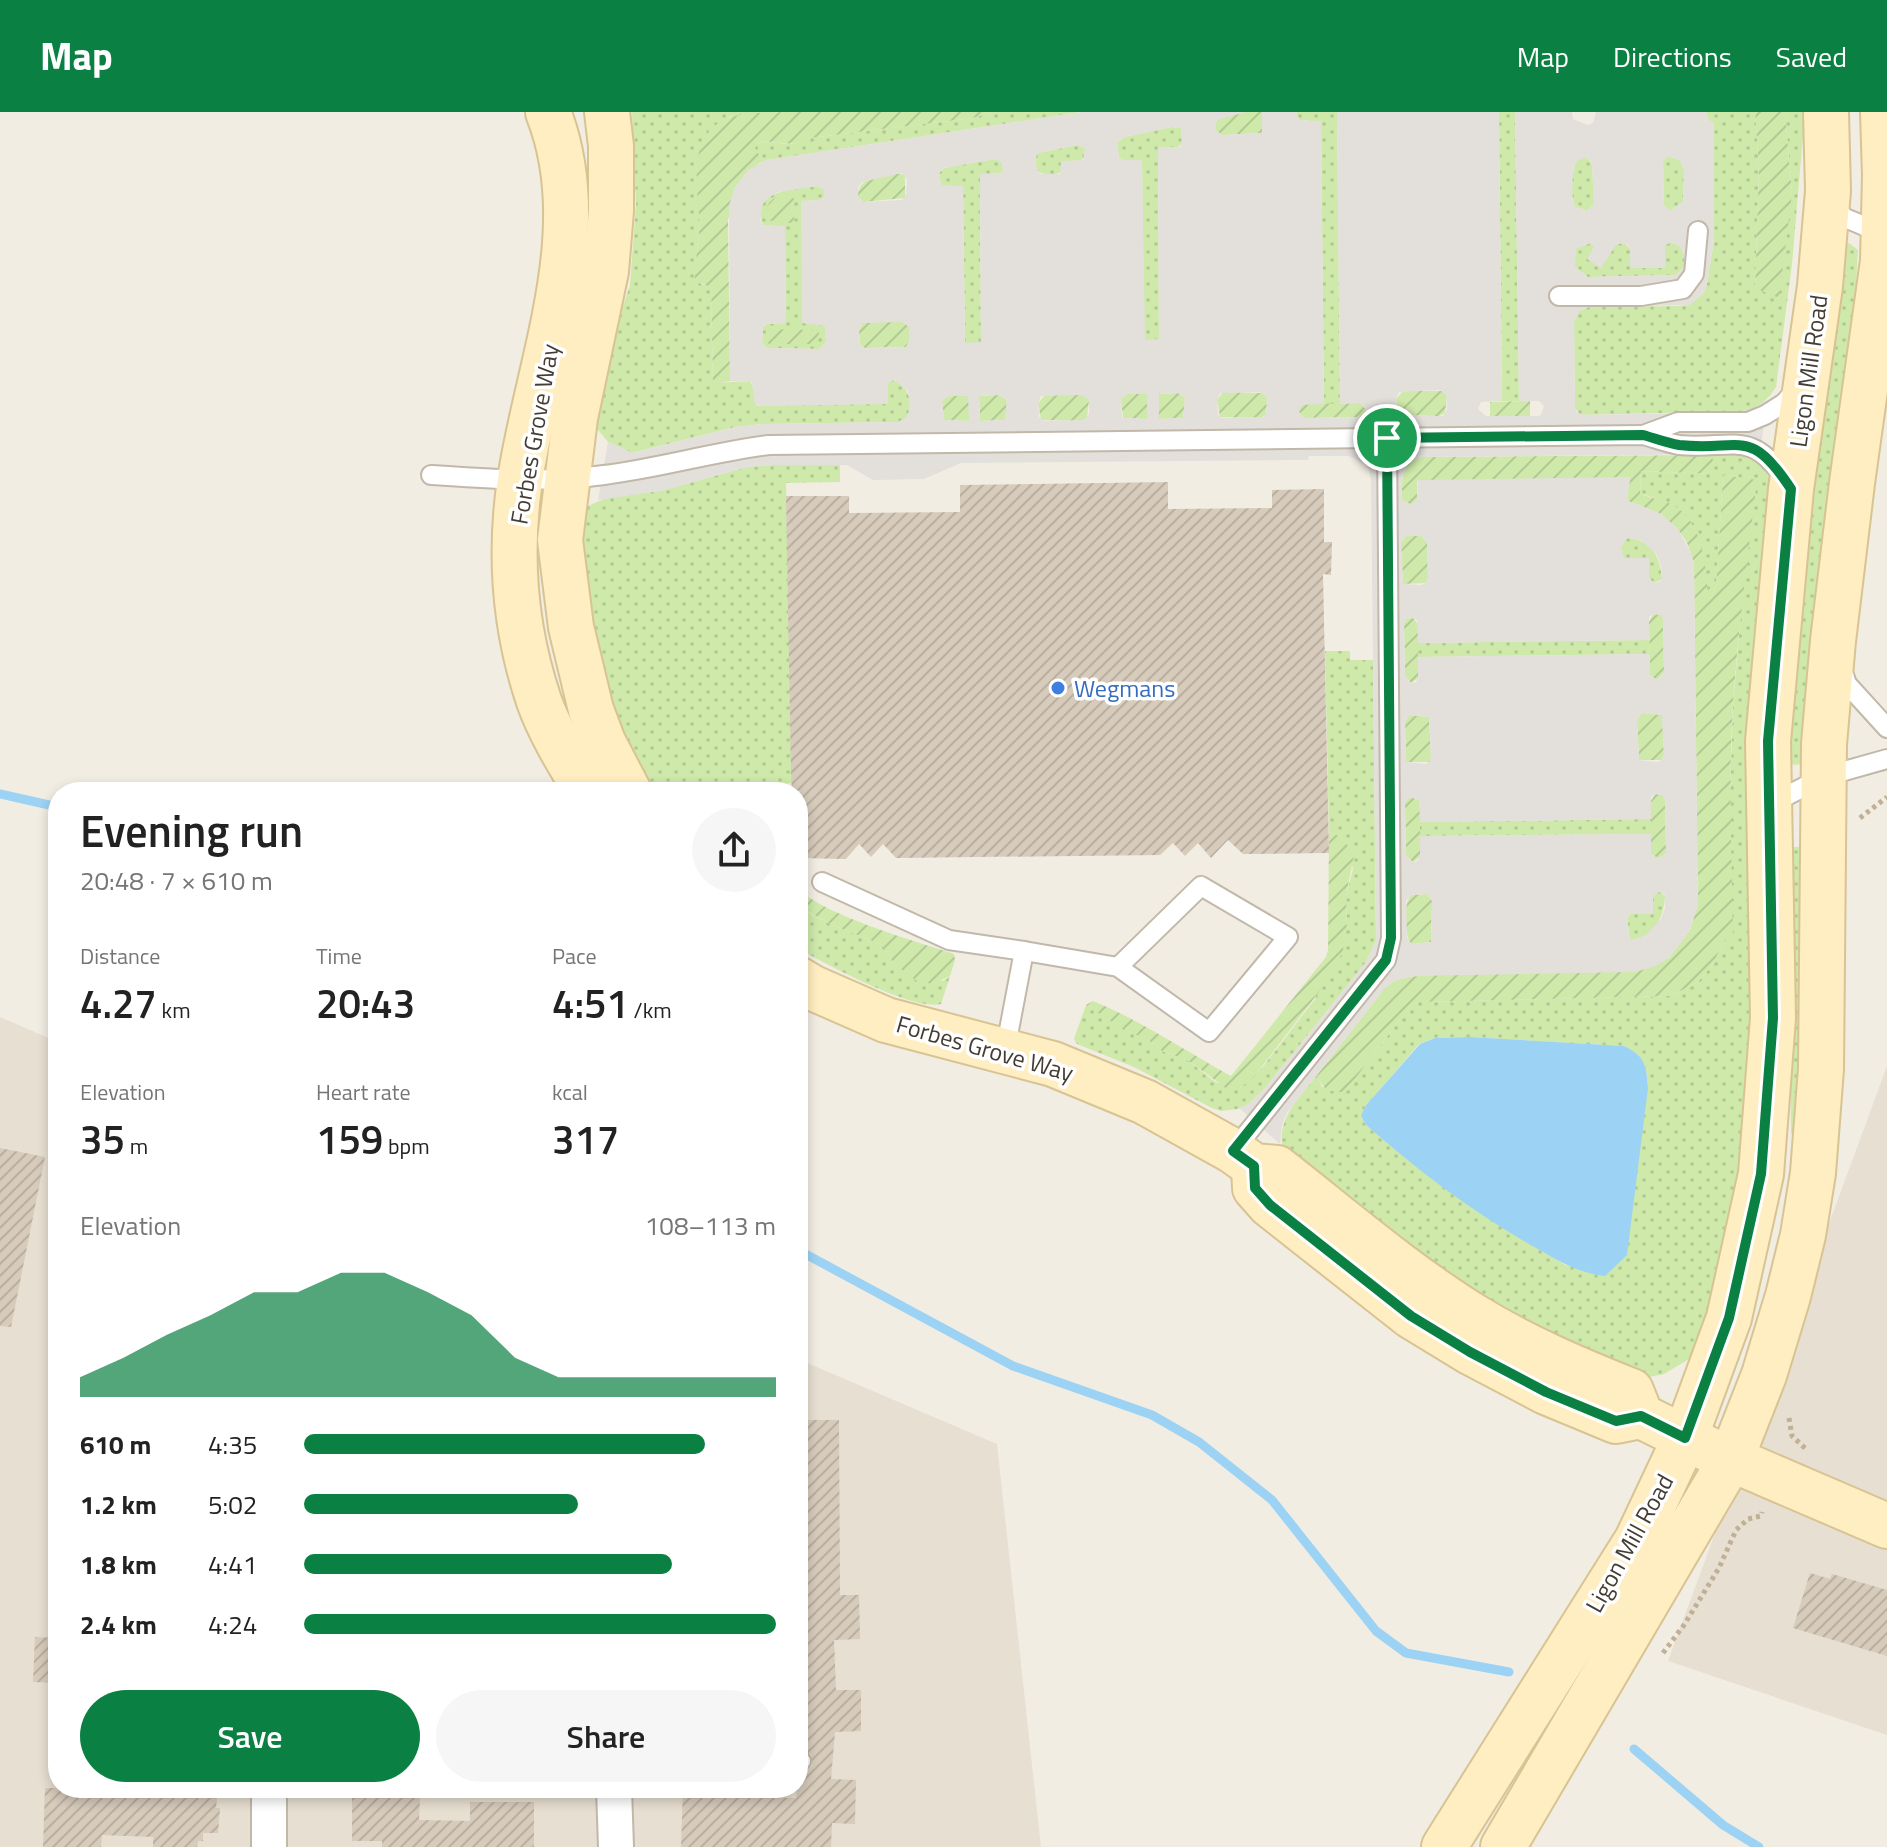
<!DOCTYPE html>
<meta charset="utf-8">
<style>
:root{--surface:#fff;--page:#f6f6f6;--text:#222;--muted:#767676;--accent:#0b8043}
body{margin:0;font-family:"Titillium Web",sans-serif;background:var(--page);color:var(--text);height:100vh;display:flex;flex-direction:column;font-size:30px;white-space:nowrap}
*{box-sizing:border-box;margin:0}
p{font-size:26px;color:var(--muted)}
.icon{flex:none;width:44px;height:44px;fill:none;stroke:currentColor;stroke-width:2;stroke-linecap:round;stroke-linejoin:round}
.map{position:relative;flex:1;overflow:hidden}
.details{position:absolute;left:48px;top:670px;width:760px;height:1016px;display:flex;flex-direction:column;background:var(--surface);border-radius:32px;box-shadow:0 4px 12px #0003}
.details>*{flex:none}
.pin{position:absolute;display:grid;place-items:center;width:68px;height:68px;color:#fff;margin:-34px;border:4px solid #fff;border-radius:50%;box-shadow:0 2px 8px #0007}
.round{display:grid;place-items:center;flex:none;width:84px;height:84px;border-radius:42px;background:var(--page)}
.headline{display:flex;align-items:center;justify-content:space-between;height:136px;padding:0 32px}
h1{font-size:44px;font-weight:600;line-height:60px}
.stats{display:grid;grid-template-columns:repeat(3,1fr);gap:12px;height:136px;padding:8px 32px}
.stats div{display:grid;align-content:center}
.stats b{font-size:40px;font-weight:600}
.stats small{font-size:22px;font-weight:400}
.stats p{font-size:22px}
.chart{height:224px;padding:16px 32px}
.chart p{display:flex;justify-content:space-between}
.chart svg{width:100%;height:144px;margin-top:8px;fill:var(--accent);opacity:.7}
.cta{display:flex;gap:16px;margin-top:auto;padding:16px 32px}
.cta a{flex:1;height:92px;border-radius:48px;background:var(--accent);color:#fff;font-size:32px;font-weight:600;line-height:92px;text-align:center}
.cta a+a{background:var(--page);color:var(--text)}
ul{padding:0 32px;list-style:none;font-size:26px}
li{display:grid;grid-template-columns:128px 96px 1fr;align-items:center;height:60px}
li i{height:20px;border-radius:10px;background:var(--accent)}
header{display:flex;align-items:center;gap:48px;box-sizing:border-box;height:112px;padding:0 40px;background:var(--accent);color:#fff}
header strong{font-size:38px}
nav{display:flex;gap:44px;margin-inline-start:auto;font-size:28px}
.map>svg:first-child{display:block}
.residential{fill:#e7dfd1}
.grass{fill:url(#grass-dots);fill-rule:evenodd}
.garden{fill:url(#garden-furrows)}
.parking{fill:#e3e0dc;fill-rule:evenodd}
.water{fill:#9cd2f3}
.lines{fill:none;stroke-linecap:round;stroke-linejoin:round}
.stream{stroke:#9cd2f3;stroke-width:9}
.building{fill:url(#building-hatch)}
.lane-casing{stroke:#c1b8a9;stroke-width:22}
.street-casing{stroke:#c1b8a9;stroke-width:38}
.secondary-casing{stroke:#d8c393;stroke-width:48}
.path{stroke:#c0b096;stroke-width:5;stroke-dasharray:4 4;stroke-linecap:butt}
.lane{stroke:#fff;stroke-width:18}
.street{stroke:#fff;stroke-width:34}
.secondary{stroke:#ffeec1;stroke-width:44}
.route-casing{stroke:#fff;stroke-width:16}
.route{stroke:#0b8043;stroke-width:10}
.shop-dot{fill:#3f7fe0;stroke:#fff;stroke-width:3}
.labels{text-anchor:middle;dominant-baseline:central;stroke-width:7;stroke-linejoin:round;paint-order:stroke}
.street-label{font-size:24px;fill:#443d33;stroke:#fff}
.shop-label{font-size:24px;fill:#366cbe;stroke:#fff;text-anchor:start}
</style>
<header>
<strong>Map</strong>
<nav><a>Map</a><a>Directions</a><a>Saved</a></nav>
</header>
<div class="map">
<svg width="1887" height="1735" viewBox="0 0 1887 1735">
<defs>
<pattern id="grass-dots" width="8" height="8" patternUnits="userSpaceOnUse" patternTransform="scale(2)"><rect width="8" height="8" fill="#cee9aa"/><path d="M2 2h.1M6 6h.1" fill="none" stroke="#b2c993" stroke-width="1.8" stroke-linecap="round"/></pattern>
<pattern id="garden-furrows" width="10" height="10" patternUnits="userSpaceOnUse" patternTransform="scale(2)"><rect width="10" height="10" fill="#cee9aa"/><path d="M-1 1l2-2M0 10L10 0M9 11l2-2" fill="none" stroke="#b2c993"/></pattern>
<pattern id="building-hatch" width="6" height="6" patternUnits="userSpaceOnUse" patternTransform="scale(2)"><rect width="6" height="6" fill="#d7cbbb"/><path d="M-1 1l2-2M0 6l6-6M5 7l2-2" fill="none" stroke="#baafa1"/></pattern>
</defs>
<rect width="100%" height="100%" fill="#f2ede3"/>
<g class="residential">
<polygon points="0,905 58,930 58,1676 798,1676 798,1247 997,1332 1041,1735 0,1735"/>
<polygon points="1887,954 1887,1623 1668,1549"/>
</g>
<g class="grass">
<path d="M632,0h151l-54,5 -31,80 2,21 -5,58 7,9 9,1 2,97 37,-2 3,5 2,20 133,-3v-20l5,-3c17,7 21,24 13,39l-8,3 -135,2 -28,3 -103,26 -24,-11 -14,-17 9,-57 27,-83 6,-81z"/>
<path d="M992,0h89l-314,48 -8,-5 -5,-7 3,-5c23,-4 27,7 53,-5l163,-20z"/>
<polygon points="1296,0 1337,0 1340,292 1324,292 1321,10 1299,8"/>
<polygon points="1499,0 1515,0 1519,289 1502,289"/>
<path d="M1706,0h49l4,55 -4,121 37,-94 -7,-82h20l-13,152 -16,123c-7,12 -17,20 -31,24l-165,4 -5,-7 -1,-86 5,-11 10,-4 89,-1 11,-1 14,-11 4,-10 7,-44v-117l-6,-3z"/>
<polygon points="1172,15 1181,16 1182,31 1177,36 1158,36 1159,228 1144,228 1142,48 1123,48 1119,46 1117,31 1124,25"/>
<path d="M1077,33l8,3v9c-14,11 -31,24 -48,14l-2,-13 3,-5z"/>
<polygon points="1668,44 1680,48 1684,58 1683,90 1670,99 1664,94 1663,49"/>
<path d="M1586,45l6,7 2,40 -7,7 -13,-5c-3,-14 -4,-33 3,-46z"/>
<polygon points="994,47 1002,50 1003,58 1001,61 980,63 981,231 965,231 963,75 941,73 939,61 944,56"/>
<path d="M817,74l7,3 1,7 -7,4 -16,1v121l23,3 1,17 -7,7 -52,-1 -5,-5 1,-16 4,-3 19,-1 -1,-96 -22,-2c-16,-35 33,-36 54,-39z"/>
<path d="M1669,130c14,1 17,13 15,25l-8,8 -88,2 -13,-10v-18l15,-7 4,5 31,-4 5,6 35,18v-23z"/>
<polygon points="1849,131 1858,138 1855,190 1821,433 1811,533 1805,648 1801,652 1794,653 1790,651 1787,641 1794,501 1843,134"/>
<path d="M1741,342l18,9 12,16 -17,574 -5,87 -44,188 -16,31 -25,15 -19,4 -109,-39 -251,-181c-12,-36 11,-57 32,-83l5,12 23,5 66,-87 9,-3 250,-6 28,-14 14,-17 13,-25 8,-233 8,-95 -2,-135 -16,-1 -7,111 -5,12 -3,-1 -35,-93 -33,-12 1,-22 70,3 2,-19zM1470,925l154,9c22,12 22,19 24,42l-81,178c-72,-42 -139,-87 -202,-142l-4,-9 6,-11 52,-60 16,-6z"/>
<polygon points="773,353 840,353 840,370 786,371 792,671 781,672 776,680 640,680 604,607 579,404 588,394 608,385 660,379 747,355"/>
<path d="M1628,426c23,1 33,20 34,41l-8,4 -5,-5 -1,-20 -24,1c-4,-8 -4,-16 4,-21z"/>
<polygon points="1649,528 1650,542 1418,545 1418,531"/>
<polygon points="1325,539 1350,539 1350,548 1373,548 1376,829 1366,850 1266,975 1249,992 1237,997 1221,999 1212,996 1134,955 1077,932 1074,927 1086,893 1150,929 1162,939 1189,949 1215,970 1240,976 1262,956 1315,887 1347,810 1346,784 1353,757 1342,725 1329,720"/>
<polygon points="1651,707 1651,722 1420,724 1420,710"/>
<polygon points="1788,735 1802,735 1802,1023 1791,1022"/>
<path d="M1658,779l7,5c-1,22 -11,42 -35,44l-3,-23z"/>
<path d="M798,795l34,18 51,20 11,19 49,17 7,-5 -9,28c-28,7 -116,-40 -143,-56z"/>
</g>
<g class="garden">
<path d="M783,0h209l-19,6 -163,20c-26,12 -30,0 -53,5l-2,5 4,7 8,5 -9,4 -30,55 2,162 -17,3 -2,-97 -16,-5c-1,-22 6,-46 4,-67 -2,-34 -11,-81 29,-97 16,-6 39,-5 55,-6z"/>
<polygon points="1246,0 1262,0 1262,21 1222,23 1215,18 1214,10 1220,6"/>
<polygon points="1755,0 1785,0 1792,82 1779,186 1755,176 1759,55"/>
<path d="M897,61l8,2v23l-42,4 -5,-6c0,-20 23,-19 39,-23z"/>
<path d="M791,82l3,6v20l-3,3 -26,-3c-1,-18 9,-25 26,-26z"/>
<polygon points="902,209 909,215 909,229 906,235 865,236 860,233 859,218 862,211"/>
<polygon points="792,217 819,219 818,232 769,232 767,229 768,218"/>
<polygon points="1403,279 1443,279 1447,284 1445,301 1439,304 1399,303 1396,287"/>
<polygon points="1223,280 1264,281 1267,285 1266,303 1260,306 1220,305 1217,288"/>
<polygon points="1178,281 1185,286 1183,306 1159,307 1159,282"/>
<polygon points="1128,282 1147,282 1148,307 1123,306 1121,286"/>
<polygon points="999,283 1007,288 1005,308 980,309 979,284"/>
<polygon points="1045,283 1085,283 1089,288 1087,306 1082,309 1041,308 1038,291"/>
<polygon points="949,284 969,284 969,309 944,308 942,288"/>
<polygon points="1530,289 1530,304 1490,304 1490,290"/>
<polygon points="1360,291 1365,296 1365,302 1358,305 1304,306 1299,300 1299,295 1304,292"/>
<path d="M1713,343l-1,19 -71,-3 -1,22c11,6 25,7 35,13 29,20 31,60 33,92l3,1 5,-12 7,-112 34,5c-9,75 -19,150 -24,225 -5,78 -1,156 0,233l-8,2 -13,25 -14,17 -28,14 -250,6 -9,3 -66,87c-17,0 -22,-2 -28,-17l67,-86 10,-8 12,-4 263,-19 21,-28 8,-26 -4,-337c-4,-37 -32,-55 -64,-65l-3,-3 3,-21 -213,3v18l-5,6 -10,-5c0,-20 -2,-39 21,-43z"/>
<polygon points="1405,424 1422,424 1427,431 1428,466 1426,471 1403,472 1401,431"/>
<polygon points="1653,502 1662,503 1663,507 1664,561 1657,568 1650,563 1649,510"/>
<polygon points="1413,505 1418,513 1418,566 1411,571 1405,564 1404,511 1405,507"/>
<polygon points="1642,601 1662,603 1664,643 1662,648 1639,648 1637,608"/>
<polygon points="1409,603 1429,605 1431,645 1430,650 1406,650 1405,610"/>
<polygon points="1655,682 1663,683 1665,687 1666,741 1659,747 1651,742 1651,689"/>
<polygon points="1410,685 1419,688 1420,692 1420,745 1413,750 1406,744 1405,690"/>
<path d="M1329,720l13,5 12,18 -8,41 1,26 -4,28 -8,21 -81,106 -14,11 -13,1 -38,-28 -27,-10 -12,-10 -30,-14 -34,-22 7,-4c49,20 92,50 138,75l95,-119 2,-7z"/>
<path d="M798,775c20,27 121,55 156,67l1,6 -5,16 -17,8 -16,-3 -23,-17 -11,-19 -51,-20 -34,-19z"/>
<path d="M1427,782l5,7 -1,41 -20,2c-7,-11 -8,-39 0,-49z"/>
</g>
<path class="parking" d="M1081,0h165l-29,8 -2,10 7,5 40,-2v-21h34l3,8 22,1 3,283 -23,1 -2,7 5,6 54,-1 7,-3v-5l-5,-6 -20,1 -3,-292h162l3,289 -21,1 -3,7 8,7h52l3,-1 3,-9 -5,-5h-20l-4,-289h57l1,7 15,6 5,-2 3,-11h110l2,8 6,3v116l-7,45 -4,10 -14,11 -100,2 -10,4 -5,11 1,86 2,5 11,2 147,-3 20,-4 12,-8 -8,63 -18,-9 -318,3 -15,6 -6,16v21l10,5 5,-6 1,-19 212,-3 -3,22 3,3 32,12 17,17 12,22 3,14 4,337 -8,26 -21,28 -16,9 -18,5 -222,4 -19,5 -10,8 -97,124 -5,12 -2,19 -41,-36 10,-4 17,-17 100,-125 10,-21 -5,-461 -2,-10 -4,-6 -16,-8h-40l-1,4 -347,3 -37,16 -51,1 -26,-15h-74l-26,2 -87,24 -62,9 10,-58 25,11 102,-26 28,-3 135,-2 10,-6 2,-12 -2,-13 -14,-11 -6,3v21l-133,2 -3,-24 -22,-1 -1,-176 6,-18 13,-17 19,-10zM1172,15l9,1 1,15 -2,4h-22l1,192 -14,1 -3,-180h-19l-4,-2 -2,-15 7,-6zM1077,33l8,3 -2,12 -22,1 -1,13h-19l-4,-3 -2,-12 3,-6zM1668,44l12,4 4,10 -1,32 -13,9 -6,-5 -1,-44zM1586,45l6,7 2,40 -7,7 -13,-5 -2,-8 1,-30 4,-7zM994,47l8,3 1,8 -2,3 -21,1 1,168 -16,1 -2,-157 -22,-1 -2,-12 5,-5zM902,61l5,6 -1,15 -4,6 -39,2 -5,-6v-8l4,-6zM817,74l7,3 1,7 -7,4 -17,1 1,122 23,3 1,16 -7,7 -52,-1 -5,-5 1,-16 3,-3 20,-1 -1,-97 -22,-1 -3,-5 2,-13 3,-7 13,-8zM1673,130l8,6 4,13 -1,6 -8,8 -88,2 -13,-10 1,-18 15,-6 3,4 -7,12 14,9 15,-23 4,-2 8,2 2,4v19h35v-23zM902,210l7,5v14l-3,6 -41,1 -5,-3 -1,-15 3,-7zM1440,278l7,6v14l-4,6h-41l-5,-3 -1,-14 3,-7zM1260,280l7,5v14l-3,6 -41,1 -5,-3 -1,-15 3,-7zM1178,281l7,5 -2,20 -24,1v-25zM1128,282h19v25l-25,-1 -1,-20zM999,283l8,5 -2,20 -25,1 -1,-25zM1082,283l7,5v14l-4,6 -41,1 -5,-4 -1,-14 3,-7zM949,284h19l1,25 -25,-1 -2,-20zM1406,424h15l6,7 1,35 -2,5 -5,2 -18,-1 -2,-41zM1628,426l13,2 16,15 4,11 1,13 -3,3 -5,1 -5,-5v-20h-25l-3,-10 3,-7zM1653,502l9,1 1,4 1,54 -7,7 -7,-5v-21l-232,3v21l-2,4 -5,1 -6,-7 -1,-53 5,-6 8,3 1,23 231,-3v-23zM1642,601l20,2 2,40 -2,5 -4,2 -19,-2 -2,-40zM1409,603l20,2 2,40 -1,5 -5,2 -19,-2 -1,-40zM1655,682l8,1 2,4 1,54 -7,6 -8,-5v-20l-231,2v21l-3,4 -4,1 -7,-6 -1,-54 5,-5 9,3 1,22 231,-3v-22zM1659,779l6,4v13l-4,11 -16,17 -15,4 -3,-23 3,-3h23v-17zM1427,782l5,7 -1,41 -20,2 -4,-7 -1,-36 5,-6z"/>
<path class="water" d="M1470,925l154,9c22,11 22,19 24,42l-21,167 -22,21c-28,-3 -50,-17 -74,-31 -60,-34 -114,-75 -166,-121l-4,-9 6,-11 53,-60 15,-6z"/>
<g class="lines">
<g class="stream">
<polyline points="0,682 58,695"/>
<polyline points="798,1138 1013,1254 1152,1303 1199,1330 1272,1388 1376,1519 1406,1541 1509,1560"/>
<polyline points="1634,1637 1723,1713 1759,1735"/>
</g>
</g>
<g class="building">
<polygon points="1168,370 1168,397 1272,396 1272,378 1324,377 1324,430 1332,430 1331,463 1323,462 1329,741 1243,742 1228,728 1211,746 1198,731 1185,744 1173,731 1160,743 896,746 883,732 871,745 859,732 846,747 798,746 798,680 792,680 791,661 786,384 849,384 849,401 960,400 960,373"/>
<polygon points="0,1036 45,1045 11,1215 0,1214"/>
<polygon points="798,1308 839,1308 840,1483 859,1483 860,1527 834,1528 836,1578 861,1578 861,1619 835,1620 831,1667 856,1668 855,1712 832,1711 831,1735 681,1735 683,1676 746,1676 746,1685 796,1686 798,1661 806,1660 812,1654 811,1642 798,1637"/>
<polygon points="1810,1461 1830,1467 1832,1462 1887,1478 1887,1544 1793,1516"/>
<polygon points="35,1525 58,1526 58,1571 33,1570"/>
<polygon points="45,1676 212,1676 211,1686 217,1686 216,1696 220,1696 218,1721 203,1721 203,1729 198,1729 197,1735 153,1735 153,1725 102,1723 101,1735 43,1735"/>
<polygon points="352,1682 420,1683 419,1708 470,1709 470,1690 534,1690 534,1735 382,1735 382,1729 352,1729"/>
</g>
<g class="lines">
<defs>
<g id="lane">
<polyline points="1833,88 1843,105 1883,122"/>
<polyline points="1559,184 1641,184 1683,177 1694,162 1698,119"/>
<polyline points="1643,323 1678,310 1748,310 1765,303 1784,291 1798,276"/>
<path d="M431,363c58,4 115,8 173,0 56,-7 109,-23 165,-30l874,-10c11,3 24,8 36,10 51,5 73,-17 106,35"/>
<polyline points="1841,555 1847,572 1887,616"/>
<polyline points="1771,692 1823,665 1887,647"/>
<polyline points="822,770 949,828 1024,839"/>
<polyline points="1005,939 1024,839 1118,855 1201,774 1288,825 1209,920 1118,855"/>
<polyline points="1233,1039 1386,848 1391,826 1387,326"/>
<polyline points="798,1649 801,1649"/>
</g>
<g id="street">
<polyline points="614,1676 616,1735"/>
<polyline points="269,1735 269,1676"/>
</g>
<g id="secondary">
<path d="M548,0c47,118 -10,250 -28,368 -11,74 -5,150 19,221 11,31 31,63 48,91"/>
<polyline points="607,0 611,34 611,99 606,159 575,306 560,428 571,515 591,598 603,630 629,680"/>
<path d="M798,867l15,9 73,32 167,44 92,38 88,49 21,15 23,2c64,50 126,104 195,147 50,31 104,54 159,76l10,25"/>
<polyline points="1254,1054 1255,1076 1270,1093 1411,1204 1470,1240 1546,1280 1616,1309 1641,1304 1710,1338 1887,1414"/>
<polyline points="1444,1735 1637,1428 1685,1326 1729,1206 1761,1062 1773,906 1768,629 1791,377 1820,174 1828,79 1826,0"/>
<polyline points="1503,1735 1731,1347 1764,1263 1788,1184 1803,1123 1813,1061 1821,957 1824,632 1833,529 1852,371 1883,149 1885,63 1883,0"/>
</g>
</defs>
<use href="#lane" class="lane-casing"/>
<use href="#street" class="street-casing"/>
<use href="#secondary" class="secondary-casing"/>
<g class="path">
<polyline points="1860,706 1887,685"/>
<polyline points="1789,1306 1792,1324 1806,1337"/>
<polyline points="1663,1541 1684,1513 1719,1456 1736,1418 1748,1407 1761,1404 1762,1400"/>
</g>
<use href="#lane" class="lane"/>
<use href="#street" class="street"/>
<use href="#secondary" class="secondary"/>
</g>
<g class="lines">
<defs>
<path id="route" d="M1643,323c11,3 24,8 36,10 62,7 70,-20 112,44l-23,252 5,277 -12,156 -32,144 -44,120 -44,-22 -25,5 -70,-29 -76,-40 -59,-36 -141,-111 -15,-17 -1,-22 -21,-15 153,-191 5,-22 -4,-500z"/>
</defs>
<use href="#route" class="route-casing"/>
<use href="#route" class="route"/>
</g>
<circle class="shop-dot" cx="1058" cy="576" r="8"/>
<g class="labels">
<g class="street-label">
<text transform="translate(1808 259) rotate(-82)">Ligon Mill Road</text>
<text transform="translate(534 322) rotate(-80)">Forbes Grove Way</text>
<text transform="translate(985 936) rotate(16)">Forbes Grove Way</text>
<text transform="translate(1629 1431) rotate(-61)">Ligon Mill Road</text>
</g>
<g class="shop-label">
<text x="1074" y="576">Wegmans</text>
</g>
</g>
</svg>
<div class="pin" style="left:1387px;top:326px;background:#1e9e55"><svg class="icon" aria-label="arrive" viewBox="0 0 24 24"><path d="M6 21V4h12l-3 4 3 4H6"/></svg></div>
<section class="details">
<div class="headline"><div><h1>Evening run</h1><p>20:48 · 7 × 610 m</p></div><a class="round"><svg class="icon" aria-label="share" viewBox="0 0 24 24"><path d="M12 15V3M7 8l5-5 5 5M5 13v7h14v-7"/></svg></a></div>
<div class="stats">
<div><p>Distance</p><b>4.27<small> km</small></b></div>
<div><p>Time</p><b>20:43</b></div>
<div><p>Pace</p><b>4:51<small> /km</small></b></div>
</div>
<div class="stats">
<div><p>Elevation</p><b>35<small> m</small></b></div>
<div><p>Heart rate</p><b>159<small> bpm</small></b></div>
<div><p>kcal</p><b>317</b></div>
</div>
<div class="chart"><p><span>Elevation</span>108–113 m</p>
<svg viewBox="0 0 160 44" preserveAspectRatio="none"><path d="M0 44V38L10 32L20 25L30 19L40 12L50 12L60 6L70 6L80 12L90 19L100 32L110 38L120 38L130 38L140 38L150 38L160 38V44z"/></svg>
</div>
<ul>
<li><b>610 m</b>4:35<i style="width:85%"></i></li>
<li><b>1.2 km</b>5:02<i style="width:58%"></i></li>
<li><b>1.8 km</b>4:41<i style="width:78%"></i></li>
<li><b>2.4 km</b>4:24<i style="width:100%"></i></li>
</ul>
<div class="cta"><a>Save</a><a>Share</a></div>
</section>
</div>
